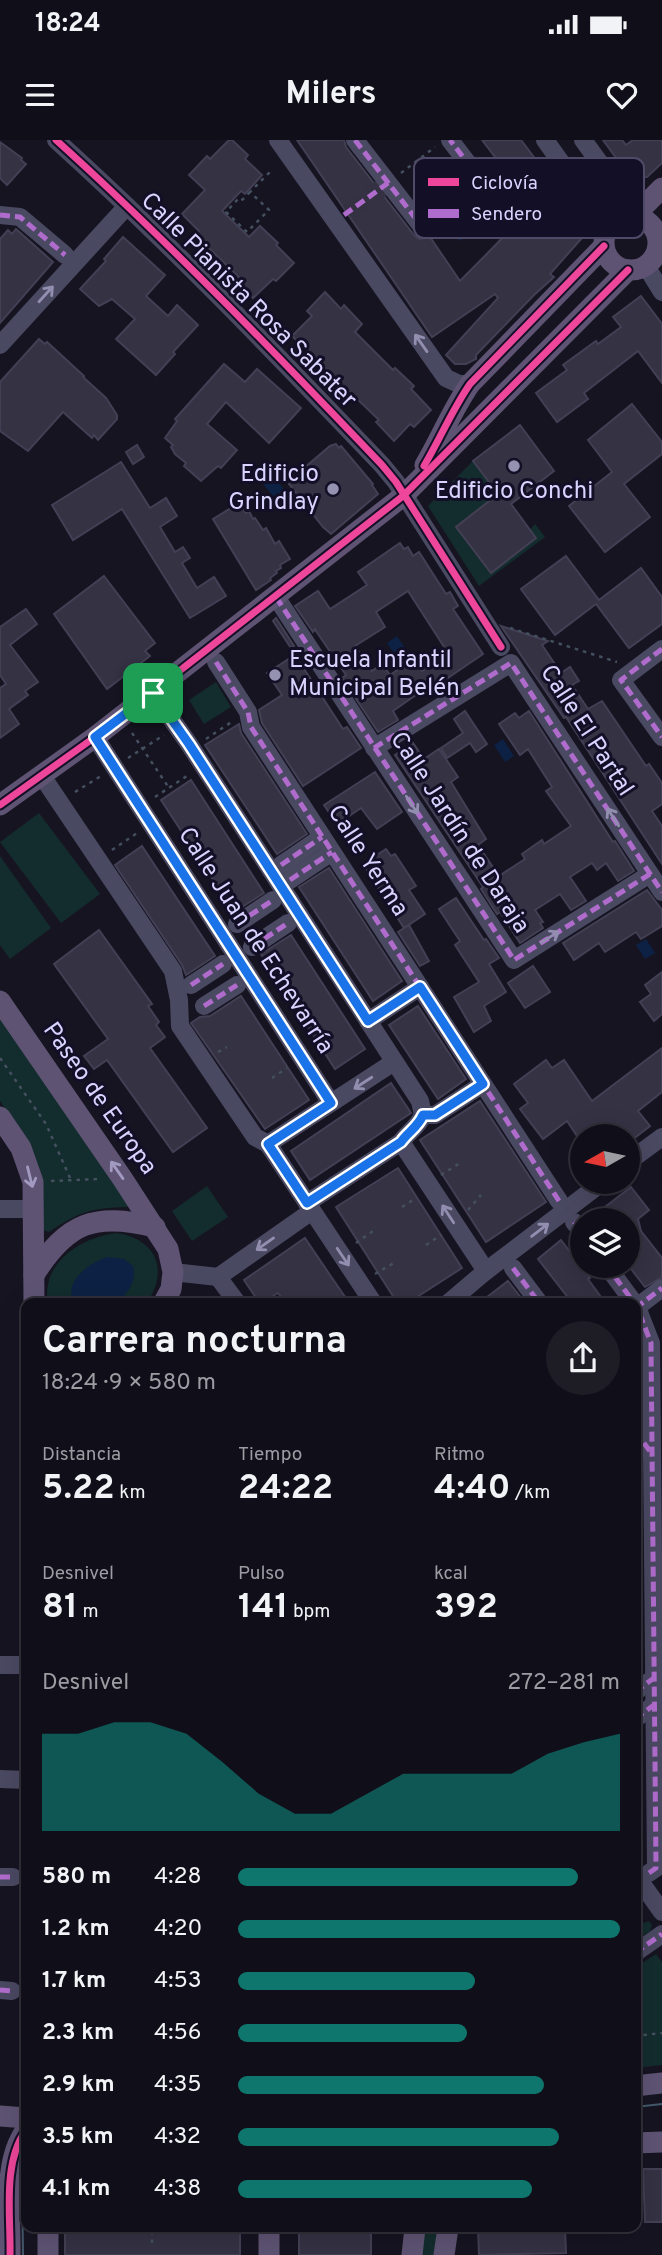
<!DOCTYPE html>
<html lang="es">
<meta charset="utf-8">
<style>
:root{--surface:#100f19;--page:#1e1d26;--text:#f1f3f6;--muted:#9c9ca2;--line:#302f38;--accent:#0f766e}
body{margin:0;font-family:Overpass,sans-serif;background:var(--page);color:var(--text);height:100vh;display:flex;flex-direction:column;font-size:26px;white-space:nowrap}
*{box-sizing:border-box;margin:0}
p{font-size:23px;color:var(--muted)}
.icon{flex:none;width:38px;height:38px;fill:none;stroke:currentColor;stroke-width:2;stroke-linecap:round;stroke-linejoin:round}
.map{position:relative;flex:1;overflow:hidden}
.panel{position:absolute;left:21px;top:1158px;width:620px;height:934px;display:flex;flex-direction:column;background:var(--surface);border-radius:14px;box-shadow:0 7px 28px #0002,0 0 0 2px var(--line)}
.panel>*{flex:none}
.needle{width:46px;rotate:261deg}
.fabs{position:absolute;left:570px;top:984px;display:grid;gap:14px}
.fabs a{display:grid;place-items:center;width:70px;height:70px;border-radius:50%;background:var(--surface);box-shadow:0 7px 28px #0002,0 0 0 2px var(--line);font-size:35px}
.pin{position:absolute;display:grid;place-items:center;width:60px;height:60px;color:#fff;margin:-30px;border-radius:14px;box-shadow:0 4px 10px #0006}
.round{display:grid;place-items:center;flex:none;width:74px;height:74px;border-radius:37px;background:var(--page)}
.summary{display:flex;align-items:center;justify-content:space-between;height:119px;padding:0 21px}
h1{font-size:38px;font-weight:700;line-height:52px}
.figures{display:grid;grid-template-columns:repeat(3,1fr);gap:10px;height:119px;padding:7px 21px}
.figures div{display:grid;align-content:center}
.figures b{font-size:35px;font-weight:700}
.figures small{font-size:19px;font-weight:400}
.figures p{font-size:19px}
.chart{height:196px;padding:14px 21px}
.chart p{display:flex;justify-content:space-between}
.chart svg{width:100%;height:126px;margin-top:7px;fill:var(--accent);opacity:.7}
ul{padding:0 21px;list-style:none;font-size:23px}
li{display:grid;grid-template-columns:112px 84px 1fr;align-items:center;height:52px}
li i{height:18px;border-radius:9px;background:var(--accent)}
.status{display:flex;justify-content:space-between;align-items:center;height:49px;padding:0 35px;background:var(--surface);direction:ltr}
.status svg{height:19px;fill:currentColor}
header{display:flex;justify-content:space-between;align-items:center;height:91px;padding:0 21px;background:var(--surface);font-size:32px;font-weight:700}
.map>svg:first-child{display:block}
.green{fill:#132c2d}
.water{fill:#0d2144}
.building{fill:#343243;stroke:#433f54;stroke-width:2;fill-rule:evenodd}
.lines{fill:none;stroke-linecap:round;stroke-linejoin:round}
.minor-tunnel{stroke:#333142;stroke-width:18;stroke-dasharray:18 9;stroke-linecap:butt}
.path{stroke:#44505f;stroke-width:2.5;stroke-dasharray:3.5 5;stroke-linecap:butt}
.minor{stroke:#4a4962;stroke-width:18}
.major{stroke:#5e5373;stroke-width:21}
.tram{stroke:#43596b;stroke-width:2}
.quiet{stroke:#b06ccc;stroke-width:5;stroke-dasharray:10 5;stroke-linecap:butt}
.cycleway-casing{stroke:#130f26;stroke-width:11}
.cycleway{stroke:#ed469a;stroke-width:7}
.oneway{stroke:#928eb0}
.oneway2{stroke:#a29ac0}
.route-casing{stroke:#fff;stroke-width:14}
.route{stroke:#1a73e8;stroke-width:9}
.poi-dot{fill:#9591b1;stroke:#130f26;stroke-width:2.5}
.labels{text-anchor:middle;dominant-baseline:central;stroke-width:6;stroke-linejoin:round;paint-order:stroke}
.street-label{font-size:24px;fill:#d9d4ff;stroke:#130f26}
.poi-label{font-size:24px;fill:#d9d4ff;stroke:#130f26;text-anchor:end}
.key{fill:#130f26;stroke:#4e4a67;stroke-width:2}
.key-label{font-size:19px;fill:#d9d4ff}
</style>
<div class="status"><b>18:24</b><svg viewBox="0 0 49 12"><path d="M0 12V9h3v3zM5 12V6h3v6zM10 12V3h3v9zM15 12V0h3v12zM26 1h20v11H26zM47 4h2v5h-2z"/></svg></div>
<header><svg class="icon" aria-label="menu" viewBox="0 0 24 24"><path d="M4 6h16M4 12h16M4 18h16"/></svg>Milers<svg class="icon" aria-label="heart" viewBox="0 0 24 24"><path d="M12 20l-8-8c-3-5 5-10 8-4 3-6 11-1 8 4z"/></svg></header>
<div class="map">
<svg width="662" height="2115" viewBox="0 0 662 2115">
<rect width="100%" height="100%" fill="#161421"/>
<g class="green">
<polygon points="473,321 499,354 456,387 490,433 535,384 545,397 479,446 428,366"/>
<polygon points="216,542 231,567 204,584 189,560"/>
<polygon points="39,673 100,754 61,783 0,702"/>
<polygon points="0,716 51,788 10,819 0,805"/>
<path d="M0,877l131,186 -4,4c-36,1 -48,5 -78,25l-7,-2 -13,-85 -29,-44z"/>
<polygon points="207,1046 228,1077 192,1101 172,1071"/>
<path d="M117,1093c39,6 53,38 29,71h-98c-8,-42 34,-67 69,-71z"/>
<polygon points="635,1762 644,1774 640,1777 644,1783 649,1781 652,1785 650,1791 636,1801 635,1788 638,1785 635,1780"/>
<polygon points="656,1814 662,1822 662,1925 635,1928 635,1828"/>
<polygon points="421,2088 441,2088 436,2115 417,2115"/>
</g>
<g class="water">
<polygon points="474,68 485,85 460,101 449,85"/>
<polygon points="276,330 283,338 278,342 294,361 284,369 263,344"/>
<polygon points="397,496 407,511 397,518 387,503"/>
<polygon points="503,599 514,616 505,622 494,605"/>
<path d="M350,683c10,4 14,14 14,24l-5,5 -6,-3 -12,-15 1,-7z"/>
<polygon points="646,799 655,813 645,819 636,805"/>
<path d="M107,1117l17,2 9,7c4,16 -6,29 -19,38h-40c-11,-23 14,-40 33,-47z"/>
</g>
<g class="building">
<polygon points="229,0 232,0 248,15 245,19 262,35 245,54 241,51 222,71 249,97 260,86 278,103 276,105 294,123 276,141 273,139 253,158 236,141 239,137 195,95 199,91 182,74 205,50 189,35 207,16 210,19"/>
<polygon points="297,0 344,0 346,7 414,95 419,99 430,97 460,141 529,71 521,59 525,56 482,0 521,0 578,76 582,86 581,99 550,134 554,137 534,155 476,215 476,219 466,224 455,224 446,215 498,158 495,154 432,197"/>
<polygon points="603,0 622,0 626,5 633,0 662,0 662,23 647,37 634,38 627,33"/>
<polygon points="0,2 22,18 21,20 26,24 7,45 0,38"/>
<polygon points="16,89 53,122 0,183 0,99 8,90 12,94"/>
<polygon points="123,97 165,135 146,156 168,176 177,165 198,185 173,212 175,214 156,235 116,199 135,179 112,159 99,166 80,149 106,121 104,119"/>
<polygon points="325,152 341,169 344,165 362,184 355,192 393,230 395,228 414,246 411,249 431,270 414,287 410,284 394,301 376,282 379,280 292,196 312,176 307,171"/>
<polygon points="641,156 662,184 662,243 638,211 584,253 588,259 557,282 536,253 567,230 563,225 596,201 598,204 621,187 613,177"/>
<polygon points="39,199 45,204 47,202 84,236 83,237 106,258 117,275 117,279 98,300 94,295 92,298 63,272 28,311 0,291 0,242"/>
<polygon points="224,224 245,242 257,229 301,268 269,303 226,262 207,284 237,310 221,328 218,326 201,341 184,326 186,323 175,314 171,307 173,305 165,298 177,281 175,279"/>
<polygon points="632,264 662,302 662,314 624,344 650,377 605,412 569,366 612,332 588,300"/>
<polygon points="520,285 554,331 511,364 536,398 491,433 456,387 498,354 473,321"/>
<polygon points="336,304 339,308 341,306 373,344 372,345 378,354 331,394 323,387 289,344 291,342 290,340 330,306"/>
<polygon points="137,305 144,317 133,324 126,312"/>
<polygon points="121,322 150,368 166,358 177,376 160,387 175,412 183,407 190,418 182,423 197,448 214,437 226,456 190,478 122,369 73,400 52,365"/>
<polygon points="239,363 246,373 249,371 253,379 255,378 263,390 266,388 275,404 279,401 290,419 280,425 281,428 276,431 277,433 270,438 271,440 256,450 213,379"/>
<path d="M400,403l4,6 4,-2 5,9 6,-4 27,42 4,-2 8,14 -5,3 30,45 -41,28 -3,-3 -46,32 5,9 -20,12 -36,-54 4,-3 -30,-44 -1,-2 -2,3 -18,-26 23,-15 12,18 37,-24 -9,-13zM408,451l40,62 -26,18 -8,-12 -24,16 -8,-11 -10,7 -17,-25 30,-19 -9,-15z"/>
<polygon points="566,416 599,460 641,428 662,457 662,484 629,508 596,464 555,495 521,449"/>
<polygon points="104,436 155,503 145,511 150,516 107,549 54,474"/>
<polygon points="26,469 37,484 10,505 38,542 25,551 28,555 9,569 19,584 0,598 0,548 6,544 0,535 0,487"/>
<polygon points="276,478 294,506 291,508 273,481"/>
<polygon points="501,486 548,501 542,505 561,533 570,527 579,541 572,545 588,569 602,561 646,626 649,624 662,643 662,664 652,671 662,686 662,724 566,577 564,578"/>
<polygon points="295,515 343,589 347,587 361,608 303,646 262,583 259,570 282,555 267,533"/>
<polygon points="465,571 487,604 476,612 470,603 447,618 441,608 463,593 454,579"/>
<polygon points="529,571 613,702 615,701 634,731 618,741 606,723 597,730 592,723 570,737 586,761 571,770 560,754 535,770 543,782 540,783 543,788 520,803 500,772 497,774 481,749 483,747 395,615 413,603 424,619 439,609 458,637 451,642 486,699 478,705 499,736 525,719 522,714 542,700 544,704 571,686 546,651 552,647 528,609 520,615 499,584 515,573 519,578"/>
<polygon points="239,584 241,593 307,694 277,714 205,605"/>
<polygon points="375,632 402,672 377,689 361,668 337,684 324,665"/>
<polygon points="191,640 264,753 234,772 161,660"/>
<polygon points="142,706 215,816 186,835 182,825 115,725"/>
<polygon points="386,709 391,716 395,714 416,746 409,750 425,774 404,788 363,724"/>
<polygon points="329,728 402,841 373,861 299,747"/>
<polygon points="647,750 662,770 662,786 641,799 636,792 605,812 599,803 574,820 563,803"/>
<polygon points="456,758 484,800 486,799 499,818 489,824 506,852 484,866 491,881 474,892 454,857 479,842 455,805 460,801 439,769"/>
<polygon points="409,785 429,821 420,826 398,792"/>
<polygon points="99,790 152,864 148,866 159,882 156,885 165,897 150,908 207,988 173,1012 107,920 94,929 84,916 108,899 54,824"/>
<polygon points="291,795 365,909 335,929 261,814"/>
<polygon points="533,826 550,852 525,868 508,843"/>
<polygon points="662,832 662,874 654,881 640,862 651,854 645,845"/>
<polygon points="241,856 309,960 265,989 191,883 200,877 210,876"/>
<polygon points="418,866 466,939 438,959 389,885"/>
<polygon points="662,908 662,952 638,971 650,986 628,1003 628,996 577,996 567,981 543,999 520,969 528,963 514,944 546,920 552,928 564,920 592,961"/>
<polygon points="391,943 411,973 310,1040 291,1011"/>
<polygon points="480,961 546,1062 486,1102 420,1000"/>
<polygon points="398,1028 462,1128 406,1164 398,1164 336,1067"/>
<polygon points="631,1047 649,1070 638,1079 641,1091 662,1118 662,1137 645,1147 628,1125 628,1080 588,1080"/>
<polygon points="305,1098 330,1135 350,1164 287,1164 278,1153 260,1164 244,1140"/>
<polygon points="561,1100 590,1138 588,1139 606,1164 573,1164 538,1119"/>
<polygon points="508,1141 526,1164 478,1164"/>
<polygon points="643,2029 662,2029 662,2082 645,2082"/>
<rect x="65" y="2088" width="175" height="27"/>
<rect x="299" y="2088" width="72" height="27"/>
<polygon points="478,2088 565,2088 566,2113 479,2115"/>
</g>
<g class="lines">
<polyline class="minor-tunnel" points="348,73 388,43"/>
<g class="path">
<polyline points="401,33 435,7"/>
<polyline points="250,52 241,61 238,59 226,72 247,92 269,70 250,52 271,31"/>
<polyline points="510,488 617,522"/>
<polyline points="132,593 169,648"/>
<polyline points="206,599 233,581"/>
<polyline points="128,618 164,595"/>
<polyline points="75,652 101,636"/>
<polyline points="155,657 190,634"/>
<polyline points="112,710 137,693"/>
<polyline points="218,912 227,907"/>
<polyline points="0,918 46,984 71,1040"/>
<polyline points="272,938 287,928"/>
<polyline points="441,1035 460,1023"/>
<polyline points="51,1041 100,1039"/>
<polyline points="402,1067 416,1058"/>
<polyline points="468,1070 481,1055"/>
<polyline points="356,1103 376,1089"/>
<polyline points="426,1105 441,1095"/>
<polyline points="375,1134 397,1121"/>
<polyline points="635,1896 662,1893"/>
<polyline points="152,2103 152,2088"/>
</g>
<g class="minor">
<path d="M56,0c114,103 220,214 326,325l14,17 105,165"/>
<polyline points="278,0 446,238 459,244 470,244"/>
<polyline points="355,0 423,88 437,77 443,85 489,51 450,0"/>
<polyline points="545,0 608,88"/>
<polyline points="583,0 629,63 630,76"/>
<polyline points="0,75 20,77 65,115"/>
<polyline points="646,126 662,152"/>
<polyline points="0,205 127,66"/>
<polyline points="276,457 514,820 650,734"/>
<polyline points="662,509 621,540 662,597"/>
<polyline points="216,522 248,572 251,587 559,1061"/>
<polyline points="153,553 189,604 420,961 423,975"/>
<polyline points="95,597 331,963"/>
<polyline points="374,608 511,523 662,752"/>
<polyline points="42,636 173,831 179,860 180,886 255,997 268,1004 374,1164"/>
<polyline points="281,725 322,697"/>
<polyline points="290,740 332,712"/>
<polyline points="237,784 273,760"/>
<polyline points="252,807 288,783"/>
<polyline points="191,845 223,824"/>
<polyline points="204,866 237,845"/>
<polyline points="368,881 420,847"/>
<polyline points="423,975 435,975 483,944"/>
<polyline points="401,1002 486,1131"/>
<polyline points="268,1004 394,922"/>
<polyline points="628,1022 662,997"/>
<path d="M307,1063l94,-61c7,-10 17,-15 22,-27"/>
<polyline points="0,1069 33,1069"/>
<polyline points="574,1082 583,1093"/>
<polyline points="606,1125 635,1164"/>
<polyline points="513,1128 540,1164"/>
<polyline points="173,1132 218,1137"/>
<polyline points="218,1137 312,1071"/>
<polyline points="218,1137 238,1164"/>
<polyline points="447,1164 486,1131 604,1041"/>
<polyline points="635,1291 652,1314"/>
<polyline points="0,1525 26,1525"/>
<polyline points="635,1552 654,1538"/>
<polyline points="635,1579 654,1565"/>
<polyline points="0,1639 26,1640"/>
<polyline points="649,1733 656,1728 651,1203 637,1167 662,1148"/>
<polyline points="635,1734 662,1772"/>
<polyline points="0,1737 13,1737"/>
<polyline points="635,1813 662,1794"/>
<polyline points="0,1850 12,1851"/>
</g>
<g class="major">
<polyline points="634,76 662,48"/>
<circle cx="631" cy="103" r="27"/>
<path d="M425,325c16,-27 27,-55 45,-81l134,-138"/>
<polyline points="0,665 95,597 403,356 628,130"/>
<polyline points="0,861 122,1038 168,1109 173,1132 171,1149 163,1164"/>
<polyline points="0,977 21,1008 33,1042 34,1164"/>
<path d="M34,1135c33,-53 61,-63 121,-48"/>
<polyline points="635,1946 662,1943"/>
<polyline points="0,1976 26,1978"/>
<polyline points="635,2003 662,2002"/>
<polyline points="48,2088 48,2115"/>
<path d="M10,2115c1,-39 -8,-92 16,-125"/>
<polyline points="269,2115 269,2088"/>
<polyline points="412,2115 415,2088"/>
<polyline points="444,2115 448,2088"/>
</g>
<g class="tram">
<polyline points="635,1967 662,1964"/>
<polyline points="23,2115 22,2041 26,2024"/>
</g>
<g class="quiet">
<polyline points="355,0 423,88 437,77 443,85 489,51 450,0"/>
<polyline points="0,75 20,77 65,115"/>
<polyline points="344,75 388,43"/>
<polyline points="276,457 514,820 650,734"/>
<polyline points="662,509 621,540 662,597"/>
<polyline points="216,522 248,572 251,587 559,1061"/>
<polyline points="374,608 511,523 662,752"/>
<polyline points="281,725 322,697"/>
<polyline points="290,740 332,712"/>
<polyline points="237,784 273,760"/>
<polyline points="252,807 288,783"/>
<polyline points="191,845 223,824"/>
<polyline points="204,866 237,845"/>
<polyline points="574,1082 583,1093"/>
<polyline points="606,1125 635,1164"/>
<polyline points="513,1128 540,1164"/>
<polyline points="635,1291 652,1314"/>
<polyline points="635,1552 654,1538"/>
<polyline points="635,1579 654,1565"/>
<polyline points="649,1733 656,1728 651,1203 637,1167 662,1148"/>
<polyline points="0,1737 13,1737"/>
<polyline points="635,1813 662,1794"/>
<polyline points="0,1850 12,1851"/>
</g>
<defs>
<g id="cycleway">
<path d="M56,0c114,103 220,214 326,325l14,17 105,165"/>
<path d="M424,326c16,-27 28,-56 46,-82l134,-138"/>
<polyline points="0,665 95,597 403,356 628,130"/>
<path d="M10,2115c1,-39 -8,-92 16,-125"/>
</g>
</defs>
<use href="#cycleway" class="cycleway-casing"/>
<use href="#cycleway" class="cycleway"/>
</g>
<defs><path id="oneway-shaft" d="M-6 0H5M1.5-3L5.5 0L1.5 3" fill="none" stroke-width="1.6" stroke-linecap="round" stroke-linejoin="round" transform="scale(1.75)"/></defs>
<g class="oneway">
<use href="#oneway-shaft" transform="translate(46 154) rotate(-48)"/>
<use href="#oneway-shaft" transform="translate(421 203) rotate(-125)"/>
<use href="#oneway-shaft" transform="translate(412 665) rotate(57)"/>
<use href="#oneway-shaft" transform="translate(613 677) rotate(-123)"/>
<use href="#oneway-shaft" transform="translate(550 797) rotate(-32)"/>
<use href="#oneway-shaft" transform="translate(363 943) rotate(147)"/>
<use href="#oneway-shaft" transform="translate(448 1074) rotate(-123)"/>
<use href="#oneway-shaft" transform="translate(540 1090) rotate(-37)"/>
<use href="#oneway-shaft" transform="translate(265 1104) rotate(145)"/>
<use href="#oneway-shaft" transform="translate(343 1117) rotate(56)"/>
</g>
<g class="oneway2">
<use href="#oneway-shaft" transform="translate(117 1030) rotate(-125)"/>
<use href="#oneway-shaft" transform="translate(30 1037) rotate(76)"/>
</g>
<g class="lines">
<defs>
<path id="route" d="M153,553l36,51 179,277 52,-34 63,97 -48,31h-12c-5,12 -15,17 -22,27l-94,61 -39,-59 63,-41 -236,-366z"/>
</defs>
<use href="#route" class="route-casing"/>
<use href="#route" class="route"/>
</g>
<g class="poi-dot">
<circle cx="514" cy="326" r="7"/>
<circle cx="333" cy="349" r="7"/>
<circle cx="275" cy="535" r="7"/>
</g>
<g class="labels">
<g class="street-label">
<text transform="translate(248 161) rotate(45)">Calle Pianista Rosa Sabater</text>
<text transform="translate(586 591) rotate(57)">Calle El Partal</text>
<text transform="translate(459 693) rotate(57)">Calle Jardín de Daraja</text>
<text transform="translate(367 721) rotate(57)">Calle Yerma</text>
<text transform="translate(255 801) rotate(57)">Calle Juan de Echevarría</text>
<text transform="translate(99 959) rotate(55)">Paseo de Europa</text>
</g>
<g class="poi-label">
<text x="319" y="335">Edificio<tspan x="319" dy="28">Grindlay</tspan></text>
<text x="514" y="352" text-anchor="middle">Edificio Conchi</text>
<text x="289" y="521" text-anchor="start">Escuela Infantil<tspan x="289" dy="28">Municipal Belén</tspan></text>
</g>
</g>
<rect x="414" y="18" width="230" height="80" rx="10" class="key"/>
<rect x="428" y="38" width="31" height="8" fill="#ed469a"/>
<rect x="428" y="69" width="31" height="9" fill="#b06ccc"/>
<g class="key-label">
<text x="471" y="49">Ciclovía</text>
<text x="471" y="80">Sendero</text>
</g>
</svg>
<div class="fabs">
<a><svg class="needle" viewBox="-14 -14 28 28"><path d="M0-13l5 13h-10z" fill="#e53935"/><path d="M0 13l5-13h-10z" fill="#9c9ca2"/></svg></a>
<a><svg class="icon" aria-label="layers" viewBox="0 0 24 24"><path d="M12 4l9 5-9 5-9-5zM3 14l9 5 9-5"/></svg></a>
</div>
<div class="pin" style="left:153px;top:553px;background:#1e9e55"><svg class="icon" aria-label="arrive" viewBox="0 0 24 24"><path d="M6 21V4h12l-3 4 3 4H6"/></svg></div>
<section class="panel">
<div class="summary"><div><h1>Carrera nocturna</h1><p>18:24 · 9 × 580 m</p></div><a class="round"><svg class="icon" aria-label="share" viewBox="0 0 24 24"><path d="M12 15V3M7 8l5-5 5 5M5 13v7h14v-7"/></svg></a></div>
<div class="figures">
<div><p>Distancia</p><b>5.22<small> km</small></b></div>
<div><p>Tiempo</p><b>24:22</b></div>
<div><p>Ritmo</p><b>4:40<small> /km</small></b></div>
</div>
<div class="figures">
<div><p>Desnivel</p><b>81<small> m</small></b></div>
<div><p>Pulso</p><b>141<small> bpm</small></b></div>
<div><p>kcal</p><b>392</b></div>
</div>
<div class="chart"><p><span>Desnivel</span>272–281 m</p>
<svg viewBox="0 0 160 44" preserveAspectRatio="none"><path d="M0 44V10L10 10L20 6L30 6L40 10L50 20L60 31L70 38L80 38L90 31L100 24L110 24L120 24L130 24L140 17L150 13L160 10V44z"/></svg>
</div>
<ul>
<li><b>580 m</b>4:28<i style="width:89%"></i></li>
<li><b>1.2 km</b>4:20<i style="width:100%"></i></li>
<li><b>1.7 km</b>4:53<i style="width:62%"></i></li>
<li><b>2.3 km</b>4:56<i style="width:60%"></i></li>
<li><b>2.9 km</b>4:35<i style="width:80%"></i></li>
<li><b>3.5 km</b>4:32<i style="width:84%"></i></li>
<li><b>4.1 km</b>4:38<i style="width:77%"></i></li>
</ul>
</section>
</div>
